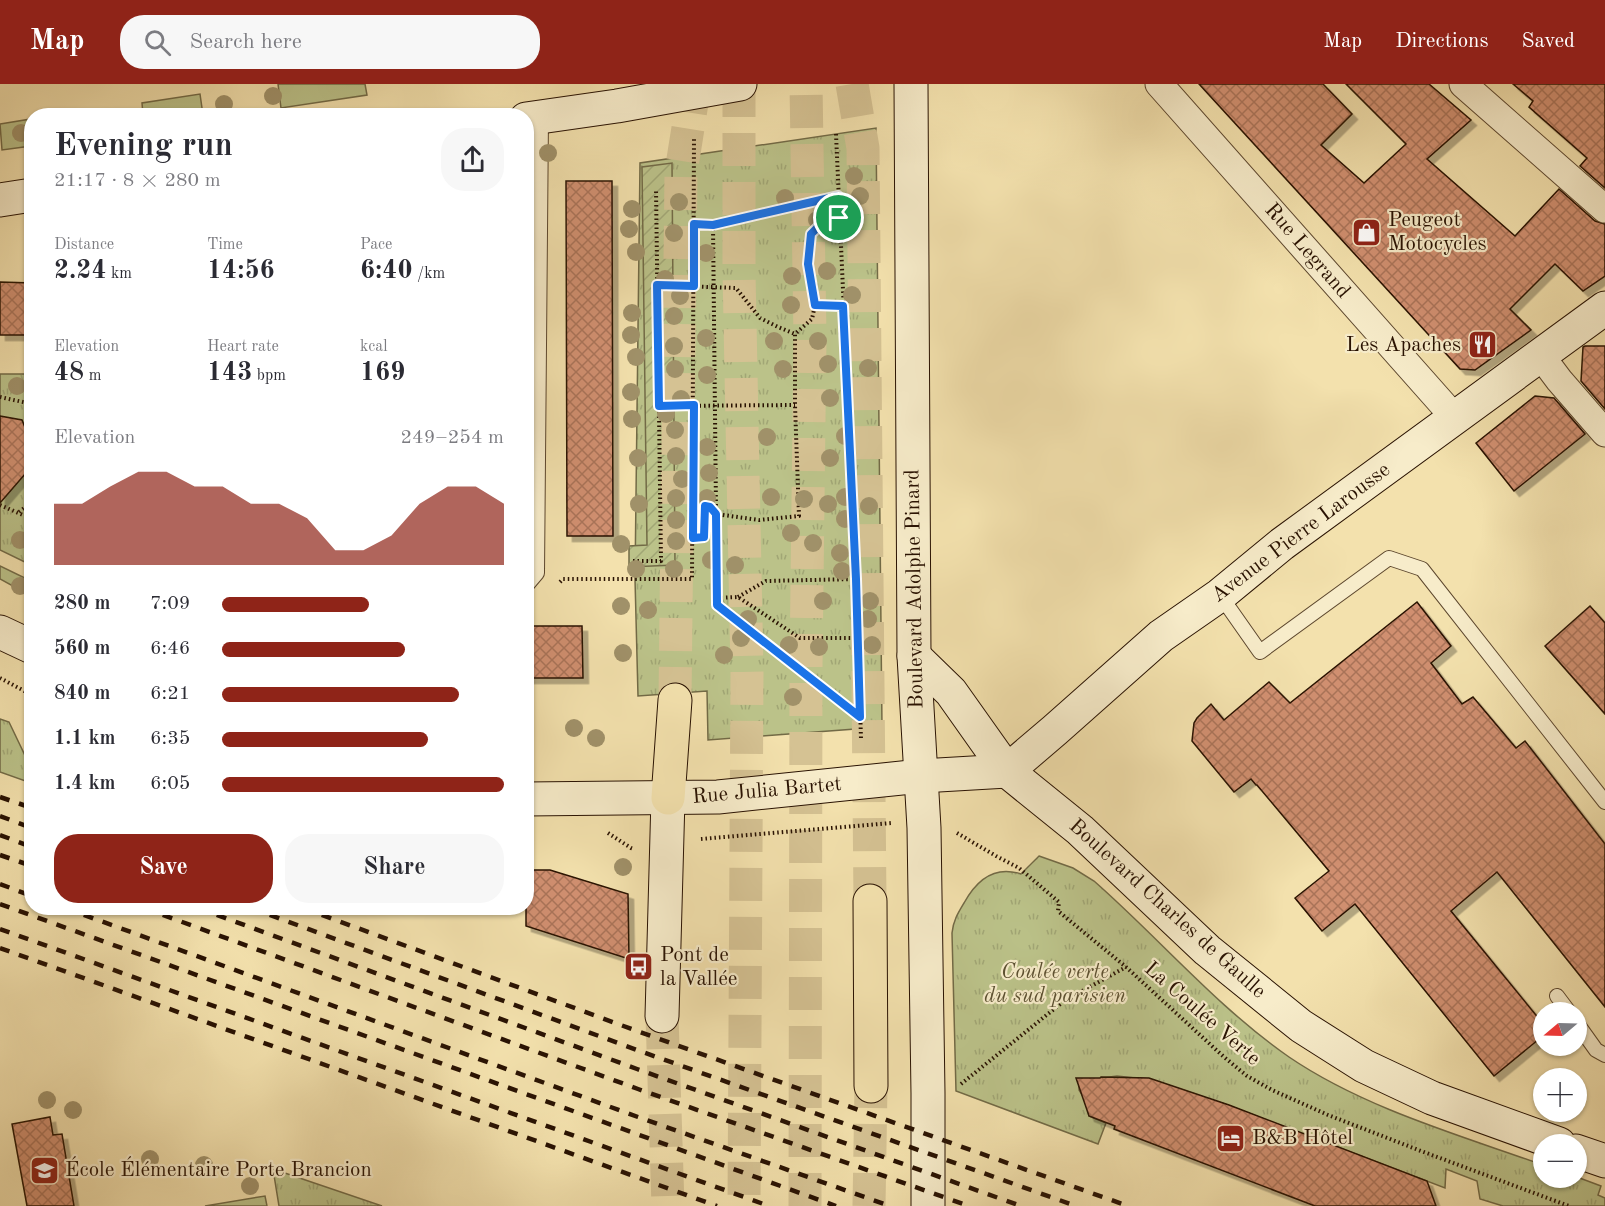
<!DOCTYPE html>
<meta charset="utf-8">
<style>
:root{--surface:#fff;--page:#f7f7f7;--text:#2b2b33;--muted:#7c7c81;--accent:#8f2418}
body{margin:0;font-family:"Old Standard TT",serif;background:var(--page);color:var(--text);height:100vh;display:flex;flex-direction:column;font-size:22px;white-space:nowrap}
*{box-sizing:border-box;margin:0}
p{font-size:20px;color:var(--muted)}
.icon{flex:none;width:33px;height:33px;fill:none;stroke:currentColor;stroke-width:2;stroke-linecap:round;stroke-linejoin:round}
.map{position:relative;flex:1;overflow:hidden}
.panel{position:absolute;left:24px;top:24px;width:510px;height:807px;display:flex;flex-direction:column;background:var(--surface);border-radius:24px;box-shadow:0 2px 4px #0004}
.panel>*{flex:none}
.needle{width:39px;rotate:251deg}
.buttons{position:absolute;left:1533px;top:918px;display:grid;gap:12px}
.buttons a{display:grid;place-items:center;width:54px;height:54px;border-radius:50%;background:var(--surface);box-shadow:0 2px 4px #0004;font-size:30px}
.pin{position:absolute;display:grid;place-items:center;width:51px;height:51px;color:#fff;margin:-26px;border:3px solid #fff;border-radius:50%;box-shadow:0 2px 6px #0007}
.round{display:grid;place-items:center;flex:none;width:63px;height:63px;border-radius:24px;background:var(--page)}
.head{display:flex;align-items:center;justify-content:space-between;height:102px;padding:0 30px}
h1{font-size:33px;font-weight:700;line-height:45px}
.stats{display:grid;grid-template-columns:repeat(3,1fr);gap:9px;height:102px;padding:6px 30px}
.stats div{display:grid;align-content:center}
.stats b{font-size:26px;font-weight:700}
.stats small{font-size:16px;font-weight:400}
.stats p{font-size:16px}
.chart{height:168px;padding:12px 30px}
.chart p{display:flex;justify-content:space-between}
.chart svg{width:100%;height:108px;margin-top:6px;fill:var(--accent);opacity:.7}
.button{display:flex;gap:12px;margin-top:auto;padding:12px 30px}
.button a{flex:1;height:69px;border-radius:24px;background:var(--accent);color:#fff;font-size:24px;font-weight:700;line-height:69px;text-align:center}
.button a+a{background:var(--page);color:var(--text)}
ul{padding:0 30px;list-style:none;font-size:20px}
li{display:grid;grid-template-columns:96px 72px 1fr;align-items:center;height:45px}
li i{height:15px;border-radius:8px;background:var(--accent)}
header{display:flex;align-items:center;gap:36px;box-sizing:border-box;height:84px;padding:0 30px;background:var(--accent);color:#fff}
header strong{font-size:28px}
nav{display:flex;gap:33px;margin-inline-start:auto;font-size:21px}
.search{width:420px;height:54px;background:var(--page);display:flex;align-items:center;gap:15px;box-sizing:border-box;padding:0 21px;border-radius:24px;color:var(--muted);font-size:22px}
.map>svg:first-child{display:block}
.grass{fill:#bbc289;stroke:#726a46;stroke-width:1.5}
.park{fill:url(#park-tufts);stroke:#726a46;stroke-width:1.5}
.garden{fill:url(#garden-furrows);stroke:#726a46;stroke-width:1.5}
.building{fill:url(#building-cross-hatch);stroke:#291202;stroke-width:1.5;filter:url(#shadow)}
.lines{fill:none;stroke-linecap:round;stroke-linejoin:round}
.secondary-tunnel{stroke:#d5c293;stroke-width:33;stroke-dasharray:33 16;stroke-linecap:butt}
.highway-tunnel{stroke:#d5c293;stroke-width:33;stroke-dasharray:33 16;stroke-linecap:butt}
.lane-casing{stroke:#5c462d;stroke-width:16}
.street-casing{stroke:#5c462d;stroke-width:29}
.secondary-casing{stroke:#291202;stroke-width:35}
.highway-casing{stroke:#291202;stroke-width:35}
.path{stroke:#291202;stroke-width:4;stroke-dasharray:1.5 3;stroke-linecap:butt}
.lane{stroke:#f7ecca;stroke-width:14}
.street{stroke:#f7ecca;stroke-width:27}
.secondary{stroke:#f7ecca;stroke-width:33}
.highway{stroke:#f3e1ad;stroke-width:33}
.rail{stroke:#291202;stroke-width:4.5;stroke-dasharray:10 10;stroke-linecap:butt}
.tree{fill:#a09169}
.route-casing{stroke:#fff;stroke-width:12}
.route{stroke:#1a73e8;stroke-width:8}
.labels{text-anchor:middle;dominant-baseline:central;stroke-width:4.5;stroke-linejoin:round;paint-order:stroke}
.poi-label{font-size:21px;fill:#291202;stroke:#f7ecca;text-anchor:start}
.street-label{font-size:21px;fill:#291202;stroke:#f7ecca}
.park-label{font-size:21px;font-style:italic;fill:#5c5031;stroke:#f7ecca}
</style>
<header>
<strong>Map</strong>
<div class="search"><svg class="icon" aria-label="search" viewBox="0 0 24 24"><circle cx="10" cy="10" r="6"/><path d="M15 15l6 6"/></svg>Search here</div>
<nav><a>Map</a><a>Directions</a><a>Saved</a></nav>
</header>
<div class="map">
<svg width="1605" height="1122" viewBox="0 0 1605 1122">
<defs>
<pattern id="park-tufts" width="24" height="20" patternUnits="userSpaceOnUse" patternTransform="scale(1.5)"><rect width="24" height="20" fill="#bbc289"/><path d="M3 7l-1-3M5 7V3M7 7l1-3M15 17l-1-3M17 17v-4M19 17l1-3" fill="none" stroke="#a1a675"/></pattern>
<pattern id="garden-furrows" width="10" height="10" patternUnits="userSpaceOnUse" patternTransform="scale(1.5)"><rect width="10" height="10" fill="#bbc289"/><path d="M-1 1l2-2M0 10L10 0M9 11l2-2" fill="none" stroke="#a1a675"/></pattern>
<pattern id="building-cross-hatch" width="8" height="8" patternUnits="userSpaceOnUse" patternTransform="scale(1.5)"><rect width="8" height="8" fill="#d08f6f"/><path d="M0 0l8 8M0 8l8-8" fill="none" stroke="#a97359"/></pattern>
<filter id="shadow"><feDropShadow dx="5.5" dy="5.5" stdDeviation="0" flood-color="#0004"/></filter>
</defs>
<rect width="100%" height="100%" fill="#f3e1ad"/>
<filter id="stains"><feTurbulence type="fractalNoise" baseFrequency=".00333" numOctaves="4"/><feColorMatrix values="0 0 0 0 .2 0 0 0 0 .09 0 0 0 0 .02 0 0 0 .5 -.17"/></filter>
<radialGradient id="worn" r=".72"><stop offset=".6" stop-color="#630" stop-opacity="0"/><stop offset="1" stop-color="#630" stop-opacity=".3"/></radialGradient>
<g class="grass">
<polygon points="278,0 365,0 367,11 281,24"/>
<polygon points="200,10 203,31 143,31 142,19"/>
<polygon points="31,35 31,62 2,66 0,40"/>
<polygon points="0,482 31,497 31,512 0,495"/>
<polygon points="265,1112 267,1122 205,1122"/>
</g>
<g class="park">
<polygon points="876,44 882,643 708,656 707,607 638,612 635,495 640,79"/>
<polygon points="0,290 31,290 31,481 0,466"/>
<polygon points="0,635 9,638 31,684 31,699 0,688"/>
<path d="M1039,772l34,12 21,13c66,58 123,126 195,176 75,51 170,78 254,108l1,13 33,-1 24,9 -3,9 7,3v8h-102l-23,-7 -3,-18 -31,-12 -1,19 -223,-85 -87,-25 -18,-2 -15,2 -23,7v5l12,19 -2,7 17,7 -8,21 -142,-53 -4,-158c1,-12 6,-20 12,-30 12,-22 30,-38 57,-29z"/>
<polygon points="273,1085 382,1122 279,1122"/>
</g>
<polygon class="garden" points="672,79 675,481 629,483 629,462 647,461 642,83"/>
<g class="building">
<polygon points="1199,0 1323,0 1352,30 1321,61 1364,99 1406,60 1346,0 1429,0 1471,36 1427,75 1515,152 1559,105 1595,137 1605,140 1605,192 1583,207 1555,180 1510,225 1531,246 1475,286 1460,285"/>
<polygon points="1513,0 1605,0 1605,104 1580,82 1587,74 1529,23 1533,17"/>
<polygon points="566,97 612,97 613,452 567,452"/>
<polygon points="0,198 32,199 32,251 0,251"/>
<polygon points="1585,262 1605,262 1605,325 1581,297 1583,263"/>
<polygon points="1535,312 1554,314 1585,350 1514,407 1476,359"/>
<polygon points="0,332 22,336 32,361 32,382 0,419"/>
<polygon points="1417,518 1451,562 1431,579 1462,620 1473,613 1516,664 1525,657 1605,760 1605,923 1497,788 1451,827 1544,941 1544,951 1494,992 1355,820 1322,847 1295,814 1329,787 1257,701 1256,701 1251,695 1234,708 1192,657 1194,639 1197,634 1211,620 1224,636 1269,598 1290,619"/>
<polygon points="1590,522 1605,539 1605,630 1545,562"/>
<polygon points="526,542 582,542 583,594 526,594"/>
<polygon points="526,786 550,786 628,810 629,875 526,842"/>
<polygon points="1101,993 1149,994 1229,1021 1427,1097 1436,1122 1315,1122 1114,1045 1115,1042 1089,1032 1076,994 1100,994"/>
<polygon points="50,1033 53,1051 62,1050 74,1122 27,1122 12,1040"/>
</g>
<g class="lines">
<polyline class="secondary-tunnel" points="662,932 668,1122"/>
<g class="highway-tunnel">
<polyline points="739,0 739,188 747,588 744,1122"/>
<polyline points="852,0 863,64 870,817"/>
<polyline points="675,616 681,88 695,0"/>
<polyline points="805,1122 806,583 810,253 806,0"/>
<polyline points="869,1122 871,1002"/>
</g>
<defs>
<g id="lane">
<polyline points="526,502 537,489 541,33"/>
<polyline points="1220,511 1260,568 1389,474 1422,485 1605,718"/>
<polyline points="1557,912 1569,928"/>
<polyline points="1576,938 1596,966 1605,971"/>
</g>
<g id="street">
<polyline points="1159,0 1455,334"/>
<polyline points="1463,0 1605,125"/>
<polyline points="1541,272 1559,296 1605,349"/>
</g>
<g id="secondary">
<polyline points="911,0 914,572 924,744 928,1009 928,1122"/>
<polyline points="526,35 617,22 740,0"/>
<polyline points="0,116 32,111"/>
<polyline points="0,548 32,563"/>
<polyline points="914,572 951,608 1007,687 1080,746 1207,866 1301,942 1364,982 1432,1014 1559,1060"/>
<polyline points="1007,687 1055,646 1161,552 1220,511 1282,460 1605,224"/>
<polyline points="526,715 718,713 921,692 1007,687"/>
<polyline points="662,932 668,714"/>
<polyline points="1576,1067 1605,1077"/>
</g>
<g id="highway">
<polyline points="668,714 675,616"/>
<polyline points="870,817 871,1002"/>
</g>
</defs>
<use href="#lane" class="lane-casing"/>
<use href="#street" class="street-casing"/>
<use href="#secondary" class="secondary-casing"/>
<use href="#highway" class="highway-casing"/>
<g class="path">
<polyline points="836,50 856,495 861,655"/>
<polyline points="694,140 713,141 838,112"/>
<polyline points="713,141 717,521 860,633"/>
<polyline points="657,201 736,204 760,234 778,243 795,250"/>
<polyline points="815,221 808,180 811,150 824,137 839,134"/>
<polyline points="0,313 32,320"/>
<polyline points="659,322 795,321"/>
<polyline points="0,421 32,435"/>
<polyline points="19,428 32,418"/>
<polyline points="694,454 704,453 705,422 710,422 716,430 759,436 799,432 795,321 795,250 812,235 815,221 843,222"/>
<polyline points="633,477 661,477 656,105"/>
<polyline points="560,498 563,495 692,495 694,55"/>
<polyline points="738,513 766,497 856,495"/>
<polyline points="717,514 738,513 800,554 858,554"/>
<polyline points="0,594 32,611"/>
<polyline points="608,749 631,764 634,765"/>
<polyline points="957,749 996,772 1019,784 1059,818 1058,827 1126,883 1224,973 1247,992 1272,1006 1328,1031 1421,1067 1569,1122"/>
<polyline points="701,755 891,739"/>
<polyline points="961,1000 1064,917 1126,883"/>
</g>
<use href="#lane" class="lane"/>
<use href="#street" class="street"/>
<use href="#secondary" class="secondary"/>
<use href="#highway" class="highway"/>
<g class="rail">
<polyline points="0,713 32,724"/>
<polyline points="0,732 32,744"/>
<polyline points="0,751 32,763"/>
<polyline points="0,771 32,782"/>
<polyline points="0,800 32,812"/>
<polyline points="0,820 836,1122"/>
<polyline points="65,824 638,1033 890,1122"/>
<polyline points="144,824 638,1005 969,1122"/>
<polyline points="198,824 637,985 1021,1122"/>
<polyline points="251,824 637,966 1076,1122"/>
<polyline points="303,824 637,947 1128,1122"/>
<polyline points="0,845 769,1122"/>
<polyline points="0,864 717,1122"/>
</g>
</g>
<g class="tree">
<circle cx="273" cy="12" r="9"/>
<circle cx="224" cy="20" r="9"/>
<circle cx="21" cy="49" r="9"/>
<circle cx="548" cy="69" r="9"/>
<circle cx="854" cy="92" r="9"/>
<circle cx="860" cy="112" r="9"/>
<circle cx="785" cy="114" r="9"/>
<circle cx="679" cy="118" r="9"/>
<circle cx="632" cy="125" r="9"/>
<circle cx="817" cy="136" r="9"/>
<circle cx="629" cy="145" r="9"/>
<circle cx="674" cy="149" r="9"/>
<circle cx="636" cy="168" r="9"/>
<circle cx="706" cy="169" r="9"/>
<circle cx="827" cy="187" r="9"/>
<circle cx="792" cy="192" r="9"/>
<circle cx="665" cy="195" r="9"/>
<circle cx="852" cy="211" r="9"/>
<circle cx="680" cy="212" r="9"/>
<circle cx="791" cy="221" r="9"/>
<circle cx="632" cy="229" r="9"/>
<circle cx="674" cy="232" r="9"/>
<circle cx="631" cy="251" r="9"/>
<circle cx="706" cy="254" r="9"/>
<circle cx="774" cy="257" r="9"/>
<circle cx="818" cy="257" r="9"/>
<circle cx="674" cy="262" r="9"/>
<circle cx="636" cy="273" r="9"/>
<circle cx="828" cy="280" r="9"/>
<circle cx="868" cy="284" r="9"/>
<circle cx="675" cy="285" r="9"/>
<circle cx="783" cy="285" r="9"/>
<circle cx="707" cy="291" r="9"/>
<circle cx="17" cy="302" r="9"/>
<circle cx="631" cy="308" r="9"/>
<circle cx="830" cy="314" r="9"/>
<circle cx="681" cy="315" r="9"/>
<circle cx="666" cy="330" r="9"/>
<circle cx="632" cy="335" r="9"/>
<circle cx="675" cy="346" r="9"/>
<circle cx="845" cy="352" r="9"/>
<circle cx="767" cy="353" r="9"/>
<circle cx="707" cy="363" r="9"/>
<circle cx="676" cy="372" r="9"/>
<circle cx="638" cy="374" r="9"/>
<circle cx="830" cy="374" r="9"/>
<circle cx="709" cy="389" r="9"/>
<circle cx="682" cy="395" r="9"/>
<circle cx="771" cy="413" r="9"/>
<circle cx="845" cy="413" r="9"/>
<circle cx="676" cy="414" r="9"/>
<circle cx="707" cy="414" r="9"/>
<circle cx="804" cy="415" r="9"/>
<circle cx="639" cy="420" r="9"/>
<circle cx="828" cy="420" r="9"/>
<circle cx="869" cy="422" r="9"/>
<circle cx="845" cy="435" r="9"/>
<circle cx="676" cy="436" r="9"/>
<circle cx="791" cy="449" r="9"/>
<circle cx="20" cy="456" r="9"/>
<circle cx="676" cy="457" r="9"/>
<circle cx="813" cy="459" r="9"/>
<circle cx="621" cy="460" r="9"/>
<circle cx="840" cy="469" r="9"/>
<circle cx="711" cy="476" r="9"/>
<circle cx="735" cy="481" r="9"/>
<circle cx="636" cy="485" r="9"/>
<circle cx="674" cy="485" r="9"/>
<circle cx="842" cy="487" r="9"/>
<circle cx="20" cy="502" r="9"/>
<circle cx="823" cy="517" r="9"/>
<circle cx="870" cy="517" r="9"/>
<circle cx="621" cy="522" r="9"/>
<circle cx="648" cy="526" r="9"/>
<circle cx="748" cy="535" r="9"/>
<circle cx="868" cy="535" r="9"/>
<circle cx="741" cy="554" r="9"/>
<circle cx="789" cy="561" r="9"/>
<circle cx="872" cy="561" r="9"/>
<circle cx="819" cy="563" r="9"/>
<circle cx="623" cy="569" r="9"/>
<circle cx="724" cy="571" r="9"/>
<circle cx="793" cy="613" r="9"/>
<circle cx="574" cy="644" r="9"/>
<circle cx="596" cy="654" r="9"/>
<circle cx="623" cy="783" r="9"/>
<circle cx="47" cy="1016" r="9"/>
<circle cx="73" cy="1026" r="9"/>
<circle cx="150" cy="1075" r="9"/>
<circle cx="204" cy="1081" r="9"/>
<circle cx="250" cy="1102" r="9"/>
</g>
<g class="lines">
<defs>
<polygon id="route" points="838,112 839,134 824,137 811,150 808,180 815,221 843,222 856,495 860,633 717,521 716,430 710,423 705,422 704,453 693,454 694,321 659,322 657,201 694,202 694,140 713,141"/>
</defs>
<use href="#route" class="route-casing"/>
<use href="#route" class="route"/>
</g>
<defs>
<symbol id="shop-square" viewBox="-11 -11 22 22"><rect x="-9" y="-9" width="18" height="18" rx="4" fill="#8f2418" stroke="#f7ecca"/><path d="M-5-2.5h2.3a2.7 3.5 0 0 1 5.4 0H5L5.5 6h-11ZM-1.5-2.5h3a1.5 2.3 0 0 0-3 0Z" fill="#fff"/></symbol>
<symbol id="restaurant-square" viewBox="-11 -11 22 22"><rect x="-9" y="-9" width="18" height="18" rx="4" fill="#8f2418" stroke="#f7ecca"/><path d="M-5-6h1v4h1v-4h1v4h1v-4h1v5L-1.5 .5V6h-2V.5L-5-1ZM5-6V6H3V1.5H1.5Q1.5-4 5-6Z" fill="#fff"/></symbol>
<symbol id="bus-square" viewBox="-11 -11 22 22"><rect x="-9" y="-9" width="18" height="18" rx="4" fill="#8f2418" stroke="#f7ecca"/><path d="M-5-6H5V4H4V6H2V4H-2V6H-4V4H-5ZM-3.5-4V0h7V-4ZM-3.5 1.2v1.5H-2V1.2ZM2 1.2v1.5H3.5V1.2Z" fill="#fff"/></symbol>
<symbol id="hotel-square" viewBox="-11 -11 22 22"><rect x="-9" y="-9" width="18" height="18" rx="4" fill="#8f2418" stroke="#f7ecca"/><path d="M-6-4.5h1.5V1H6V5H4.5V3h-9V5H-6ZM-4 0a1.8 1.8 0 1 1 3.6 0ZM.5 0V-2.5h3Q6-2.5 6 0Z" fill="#fff"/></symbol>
<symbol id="school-square" viewBox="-11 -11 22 22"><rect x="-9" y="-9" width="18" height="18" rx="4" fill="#8f2418" stroke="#f7ecca"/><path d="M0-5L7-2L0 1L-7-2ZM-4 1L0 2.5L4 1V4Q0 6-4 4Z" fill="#fff"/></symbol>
</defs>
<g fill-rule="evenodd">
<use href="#shop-square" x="1350" y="132" width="33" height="33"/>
<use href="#restaurant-square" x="1466" y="244" width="33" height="33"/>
<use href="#bus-square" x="622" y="866" width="33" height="33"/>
<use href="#hotel-square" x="1214" y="1038" width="33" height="33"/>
<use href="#school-square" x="28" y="1070" width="33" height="33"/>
</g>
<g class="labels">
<g class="poi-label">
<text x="1388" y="136">Peugeot<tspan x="1388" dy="24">Motocycles</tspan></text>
<text x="1461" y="261" text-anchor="end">Les Apaches</text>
<text x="660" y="871">Pont de<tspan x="660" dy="24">la Vallée</tspan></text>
<text x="1252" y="1054">B&amp;B Hôtel</text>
<text x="65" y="1086">École Élémentaire Porte Brancion</text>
</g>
<g class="street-label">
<text transform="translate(1307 167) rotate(49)">Rue Legrand</text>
<text transform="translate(1301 449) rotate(-37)">Avenue Pierre Larousse</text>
<text transform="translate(915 505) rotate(-91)">Boulevard Adolphe Pinard</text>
<text transform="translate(767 707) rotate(-5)">Rue Julia Bartet</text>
<text transform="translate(1167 825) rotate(42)">Boulevard Charles de Gaulle</text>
<text transform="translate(1202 930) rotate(41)">La Coulée Verte</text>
</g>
<g class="park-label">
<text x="1055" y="888">Coulée verte<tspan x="1055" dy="24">du sud parisien</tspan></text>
</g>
</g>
<rect width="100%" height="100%" filter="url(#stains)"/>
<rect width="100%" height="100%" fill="url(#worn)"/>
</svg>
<div class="buttons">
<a><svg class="needle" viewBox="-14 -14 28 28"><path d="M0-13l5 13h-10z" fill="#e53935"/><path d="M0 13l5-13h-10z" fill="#7c7c81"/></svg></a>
<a>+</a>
<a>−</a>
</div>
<div class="pin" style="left:839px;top:134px;background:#1e9e55"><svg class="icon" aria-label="arrive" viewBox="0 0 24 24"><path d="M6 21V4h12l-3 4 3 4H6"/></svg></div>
<section class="panel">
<div class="head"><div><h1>Evening run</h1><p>21:17 · 8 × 280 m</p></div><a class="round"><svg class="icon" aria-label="share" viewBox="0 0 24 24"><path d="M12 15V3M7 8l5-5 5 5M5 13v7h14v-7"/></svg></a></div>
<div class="stats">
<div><p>Distance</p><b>2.24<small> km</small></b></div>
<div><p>Time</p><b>14:56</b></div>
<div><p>Pace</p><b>6:40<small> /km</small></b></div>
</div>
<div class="stats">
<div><p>Elevation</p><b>48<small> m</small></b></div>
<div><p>Heart rate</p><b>143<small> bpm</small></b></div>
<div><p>kcal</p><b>169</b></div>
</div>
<div class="chart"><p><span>Elevation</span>249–254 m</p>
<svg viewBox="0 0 160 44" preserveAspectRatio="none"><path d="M0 44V19L10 19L20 12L30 6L40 6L50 12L60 12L70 19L80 19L90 25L100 38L110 38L120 32L130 19L140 12L150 12L160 19V44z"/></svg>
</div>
<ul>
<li><b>280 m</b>7:09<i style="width:52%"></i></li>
<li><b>560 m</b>6:46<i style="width:65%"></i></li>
<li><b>840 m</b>6:21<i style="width:84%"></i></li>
<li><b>1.1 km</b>6:35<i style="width:73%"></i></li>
<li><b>1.4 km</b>6:05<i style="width:100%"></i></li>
</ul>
<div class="button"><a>Save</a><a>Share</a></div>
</section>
</div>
